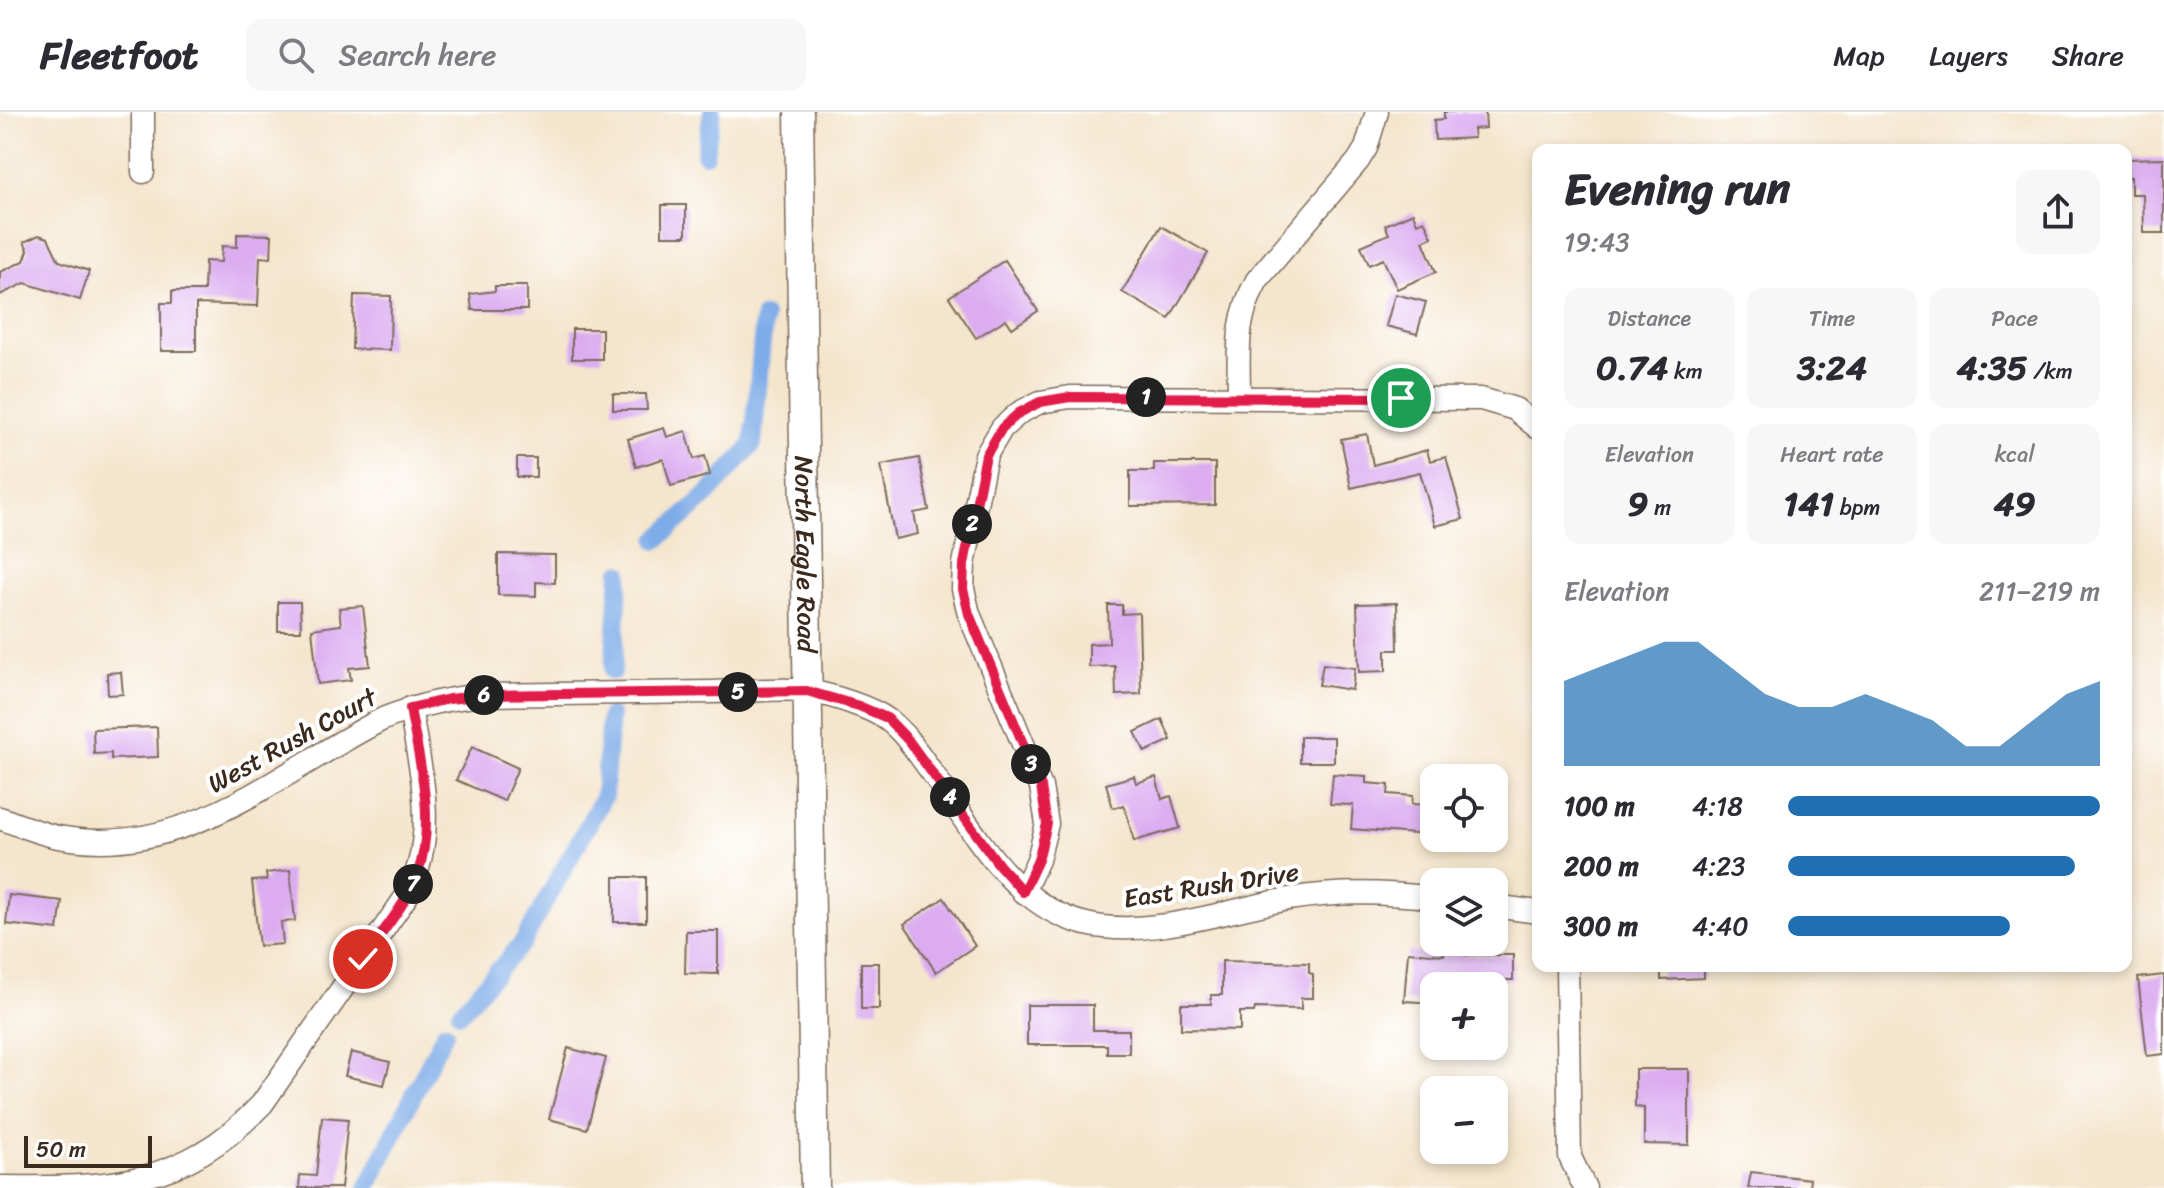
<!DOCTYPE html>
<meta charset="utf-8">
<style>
:root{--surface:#fff;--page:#f7f7f7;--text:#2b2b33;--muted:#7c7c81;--line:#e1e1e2;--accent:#1f6fb2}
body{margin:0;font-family:Sriracha,sans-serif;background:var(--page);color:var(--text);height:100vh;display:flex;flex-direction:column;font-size:30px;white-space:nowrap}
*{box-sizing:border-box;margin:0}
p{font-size:26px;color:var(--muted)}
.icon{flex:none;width:44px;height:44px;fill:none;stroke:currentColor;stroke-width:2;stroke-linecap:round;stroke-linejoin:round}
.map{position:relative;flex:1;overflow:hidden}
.side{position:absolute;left:1532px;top:32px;width:600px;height:828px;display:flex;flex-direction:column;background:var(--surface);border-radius:16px;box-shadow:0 4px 12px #0003}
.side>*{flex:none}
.tools{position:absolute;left:1420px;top:652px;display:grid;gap:16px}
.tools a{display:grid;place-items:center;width:88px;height:88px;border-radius:16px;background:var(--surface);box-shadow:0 4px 12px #0003;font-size:40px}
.scale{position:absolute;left:24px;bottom:20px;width:128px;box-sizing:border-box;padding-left:8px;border:4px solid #3b2a1e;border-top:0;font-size:22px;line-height:28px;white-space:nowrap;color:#3b2a1e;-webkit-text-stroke:6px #fff;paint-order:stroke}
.pin{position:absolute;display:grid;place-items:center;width:68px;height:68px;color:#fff;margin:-34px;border:4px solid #fff;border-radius:50%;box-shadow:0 2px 8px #0007}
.km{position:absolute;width:40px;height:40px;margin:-20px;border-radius:50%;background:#222;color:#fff;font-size:22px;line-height:40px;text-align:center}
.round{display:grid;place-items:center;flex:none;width:84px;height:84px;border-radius:16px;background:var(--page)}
.summary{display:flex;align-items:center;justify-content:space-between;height:136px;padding:0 32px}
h1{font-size:44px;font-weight:800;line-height:60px}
.metrics{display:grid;grid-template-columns:repeat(3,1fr);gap:12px;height:136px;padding:8px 32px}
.metrics div{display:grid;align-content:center;border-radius:16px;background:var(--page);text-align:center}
.metrics b{font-size:34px;font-weight:800}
.metrics small{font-size:22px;font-weight:400}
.metrics p{font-size:22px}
.chart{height:224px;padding:16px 32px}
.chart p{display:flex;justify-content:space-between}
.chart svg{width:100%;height:144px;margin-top:8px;fill:var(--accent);opacity:.7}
ul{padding:0 32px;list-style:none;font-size:26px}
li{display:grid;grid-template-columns:128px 96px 1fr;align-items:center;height:60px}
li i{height:20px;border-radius:10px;background:var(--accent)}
header{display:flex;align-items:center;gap:48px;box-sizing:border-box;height:112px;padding:0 40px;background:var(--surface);border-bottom:2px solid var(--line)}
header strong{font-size:38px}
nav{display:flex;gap:44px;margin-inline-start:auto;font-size:28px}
.search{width:560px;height:72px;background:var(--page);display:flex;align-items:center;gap:20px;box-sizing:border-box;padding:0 28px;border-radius:16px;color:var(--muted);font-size:30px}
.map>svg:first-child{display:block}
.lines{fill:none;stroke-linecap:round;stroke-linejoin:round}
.canal{stroke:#7eace8;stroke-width:18}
.building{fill:#dbacf0}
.minor-casing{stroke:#7c6b5b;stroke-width:25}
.major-casing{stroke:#7c6b5b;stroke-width:31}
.minor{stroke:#fff;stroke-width:22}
.major{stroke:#fff;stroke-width:28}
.route-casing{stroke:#fff;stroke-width:16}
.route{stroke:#e11d48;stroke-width:10}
.labels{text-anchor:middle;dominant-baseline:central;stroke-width:8;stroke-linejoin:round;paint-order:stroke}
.street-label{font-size:26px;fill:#3b2a1e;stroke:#fff}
</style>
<header>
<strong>Fleetfoot</strong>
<div class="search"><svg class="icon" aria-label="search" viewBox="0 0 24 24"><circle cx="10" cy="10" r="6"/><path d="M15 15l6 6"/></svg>Search here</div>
<nav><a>Map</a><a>Layers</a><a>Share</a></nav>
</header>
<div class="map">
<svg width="2164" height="1076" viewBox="0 0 2164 1076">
<rect width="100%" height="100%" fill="#fff"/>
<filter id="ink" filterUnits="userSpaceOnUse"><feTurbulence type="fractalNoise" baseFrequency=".0125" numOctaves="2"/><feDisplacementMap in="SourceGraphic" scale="16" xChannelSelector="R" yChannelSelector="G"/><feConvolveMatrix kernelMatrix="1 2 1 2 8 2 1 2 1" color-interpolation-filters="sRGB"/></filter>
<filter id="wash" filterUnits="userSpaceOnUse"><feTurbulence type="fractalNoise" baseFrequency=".006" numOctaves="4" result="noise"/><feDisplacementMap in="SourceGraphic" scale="32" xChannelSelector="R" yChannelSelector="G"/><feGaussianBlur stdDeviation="1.8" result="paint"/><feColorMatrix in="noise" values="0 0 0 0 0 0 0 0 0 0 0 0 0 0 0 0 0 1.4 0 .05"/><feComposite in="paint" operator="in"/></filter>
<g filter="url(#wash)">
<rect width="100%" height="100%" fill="#f4e5cc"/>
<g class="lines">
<g class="canal">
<polyline points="705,42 712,0"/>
<polyline points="657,428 706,384 753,332 764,205"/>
<polyline points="613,559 620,461"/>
<polyline points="460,901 523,830 604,684 610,604"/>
<polyline points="367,1076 445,920"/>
</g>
</g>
<g id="blocks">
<g class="building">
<polygon points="1444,0 1485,0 1486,16 1473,17 1474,26 1435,28 1434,8 1444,7"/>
<polygon points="2164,46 2164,121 2144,121 2143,82 2131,82 2131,65 2126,65 2126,47"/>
<rect x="662" y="93" width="24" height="31"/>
<polygon points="1413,101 1417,111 1424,108 1432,125 1423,129 1436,160 1397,177 1383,147 1369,153 1361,134 1389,122 1385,113"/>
<polygon points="1161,114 1208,141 1169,207 1122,180"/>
<polygon points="237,122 272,123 271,146 260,145 258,194 196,192 196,239 161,239 161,191 172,191 172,179 204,179 205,149 221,150 222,134 237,135"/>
<polygon points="39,123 48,126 59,149 89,159 80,188 25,171 0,183 0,160 24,149 28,138 24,130"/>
<polygon points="1005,148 1038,199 1012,216 1006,207 976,226 949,185"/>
<polygon points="495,174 527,174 527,198 472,198 470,182 495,179"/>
<polygon points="1395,182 1426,190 1417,222 1386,214"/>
<polygon points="354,183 391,184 390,238 352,237"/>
<rect x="572" y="217" width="30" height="30"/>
<polygon points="613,282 646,282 647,298 613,298"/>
<polygon points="664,316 667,325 686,319 694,347 705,344 710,363 671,374 663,347 636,355 628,327"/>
<polygon points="1367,322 1373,353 1427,338 1430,349 1446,345 1463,407 1435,414 1420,360 1351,376 1341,327"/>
<rect x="517" y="346" width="19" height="19"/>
<polygon points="919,346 929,398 914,401 918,422 895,427 881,353"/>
<polygon points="1154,351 1215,351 1215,393 1130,394 1130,359 1154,359"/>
<polygon points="498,442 555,443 555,471 536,470 536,484 498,483"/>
<polygon points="278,490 300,490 301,519 278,519"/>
<polygon points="1397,491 1398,538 1386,538 1386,559 1359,560 1357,492"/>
<polygon points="1108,493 1122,493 1122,502 1139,501 1141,582 1116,583 1115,554 1089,555 1089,532 1109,531"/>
<polygon points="363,494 370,554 349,556 351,568 318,572 312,517 341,513 339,496"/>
<polygon points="1323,552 1355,556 1352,578 1319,573"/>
<polygon points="121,560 123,582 108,583 107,561"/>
<polygon points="1162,607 1171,628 1145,640 1135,620"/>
<polygon points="157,615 158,645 111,647 111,641 94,642 93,617"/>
<rect x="1300" y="625" width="34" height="25"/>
<polygon points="472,635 518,656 504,689 456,668"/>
<polygon points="1333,662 1366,664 1366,671 1389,673 1388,682 1413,684 1412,692 1431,693 1429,723 1351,717 1353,693 1330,692"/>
<polygon points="1134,664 1136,671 1156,665 1162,687 1171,684 1180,716 1134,729 1124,693 1113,696 1106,672"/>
<polygon points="290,758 295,809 281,810 283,832 259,834 252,769 267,768 266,761"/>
<rect x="614" y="765" width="32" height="45"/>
<polygon points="9,783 62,789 58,818 6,812"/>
<polygon points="944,786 975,834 936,860 904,812"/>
<polygon points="686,819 718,819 718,862 685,861"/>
<polygon points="1445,836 1466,837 1465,843 1513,843 1513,868 1470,868 1469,874 1434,874 1434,891 1404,889 1408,840 1444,843"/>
<polygon points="1222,849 1309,851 1309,861 1313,862 1313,886 1301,886 1301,897 1255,896 1254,900 1240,900 1240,918 1181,917 1181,892 1211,892 1211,883 1222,883"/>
<rect x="861" y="851" width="18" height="46"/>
<polygon points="1661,854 1704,854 1704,866 1661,868"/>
<polygon points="2164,863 2164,942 2147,944 2138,866"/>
<polygon points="1027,893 1093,893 1093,918 1129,918 1129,941 1107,941 1107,933 1027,933"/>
<polygon points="568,936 606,946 587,1017 549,1007"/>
<polygon points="351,940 390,950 384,973 345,964"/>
<polygon points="1635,957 1689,957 1689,1033 1644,1032 1644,996 1635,995"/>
<polygon points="322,1005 348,1007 341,1076 299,1076 300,1063 316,1064"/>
<polygon points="1751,1060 1810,1067 1809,1076 1748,1076"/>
</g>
</g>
</g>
<g filter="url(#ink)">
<use href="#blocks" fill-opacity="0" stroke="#7c6b5b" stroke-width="2"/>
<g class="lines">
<defs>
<g id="minor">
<polyline points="143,60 143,0"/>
<path d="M1239,285c0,-46 -5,-74 18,-117l101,-119 8,-13 11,-36"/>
<path d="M0,706c19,7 38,15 58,19 128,24 220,-65 325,-118 35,-14 68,-22 105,-24 74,-1 149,-2 224,-3 26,0 73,-5 97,-1 21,4 62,16 79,29 17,13 30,33 43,51 41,57 81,136 155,153 63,15 141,-14 203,-25 48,-8 97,-7 145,-1"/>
<polyline points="1023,780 1038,748 1047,712 1041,675 969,502 963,477 964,452 986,343 1002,316 1019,301 1040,290 1070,285 1481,287 1515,297 1538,316"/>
<polyline points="1494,794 1538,800"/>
<polyline points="1567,854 1570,1045 1585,1076"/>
<path d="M0,1075c109,1 182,1 262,-83l146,-210c30,-63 13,-119 2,-186"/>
</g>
<g id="major">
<path id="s1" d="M799,0l16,1076"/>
</g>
</defs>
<use href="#minor" class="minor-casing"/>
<use href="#major" class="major-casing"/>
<use href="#minor" class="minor"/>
<use href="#major" class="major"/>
</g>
</g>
<g class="lines" filter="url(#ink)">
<defs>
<path id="route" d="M363,847c19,-27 43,-54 54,-84 20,-54 2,-113 -7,-167l39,-9 39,-4 319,-4 52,15 28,12 21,22 91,125 24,27 15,-32 9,-36 -6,-37 -72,-173 -6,-25 1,-25 22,-109 16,-27 17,-15 21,-11 30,-5 331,1"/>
</defs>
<use href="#route" class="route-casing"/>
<use href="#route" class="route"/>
</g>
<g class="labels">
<g class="street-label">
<text stroke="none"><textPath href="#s1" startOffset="442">North Eagle Road</textPath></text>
<text transform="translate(292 628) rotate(-29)">West Rush Court</text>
<text transform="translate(1211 773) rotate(-9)">East Rush Drive</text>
</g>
</g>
</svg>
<div class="tools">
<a><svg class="icon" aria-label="locate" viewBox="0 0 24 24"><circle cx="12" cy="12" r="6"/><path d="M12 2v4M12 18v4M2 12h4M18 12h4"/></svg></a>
<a><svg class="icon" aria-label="layers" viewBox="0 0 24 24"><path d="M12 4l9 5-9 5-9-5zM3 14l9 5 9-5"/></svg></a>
<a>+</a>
<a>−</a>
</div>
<div class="scale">50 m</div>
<div class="pin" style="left:1401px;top:286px;background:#1e9e55"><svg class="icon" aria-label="arrive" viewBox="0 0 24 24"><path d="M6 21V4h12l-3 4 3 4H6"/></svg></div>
<div class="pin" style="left:363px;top:847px;background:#d93025"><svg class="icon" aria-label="check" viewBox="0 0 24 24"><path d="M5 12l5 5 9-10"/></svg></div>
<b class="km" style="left:1146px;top:285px">1</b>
<b class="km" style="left:972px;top:412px">2</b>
<b class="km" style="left:1031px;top:652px">3</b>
<b class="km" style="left:950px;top:685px">4</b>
<b class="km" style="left:738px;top:580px">5</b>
<b class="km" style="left:484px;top:583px">6</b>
<b class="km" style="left:413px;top:772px">7</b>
<section class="side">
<div class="summary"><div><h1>Evening run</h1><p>19:43</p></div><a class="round"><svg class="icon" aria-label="share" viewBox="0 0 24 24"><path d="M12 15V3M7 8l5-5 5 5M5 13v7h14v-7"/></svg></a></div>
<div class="metrics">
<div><p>Distance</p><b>0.74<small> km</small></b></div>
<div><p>Time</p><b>3:24</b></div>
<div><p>Pace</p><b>4:35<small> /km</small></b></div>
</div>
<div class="metrics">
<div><p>Elevation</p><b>9<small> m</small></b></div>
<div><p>Heart rate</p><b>141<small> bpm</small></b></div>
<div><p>kcal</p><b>49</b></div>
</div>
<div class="chart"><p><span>Elevation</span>211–219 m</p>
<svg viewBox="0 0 160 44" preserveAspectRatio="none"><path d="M0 44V18L10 14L20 10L30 6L40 6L50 14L60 22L70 26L80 26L90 22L100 26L110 30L120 38L130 38L140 30L150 22L160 18V44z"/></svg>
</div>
<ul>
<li><b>100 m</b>4:18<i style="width:100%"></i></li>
<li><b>200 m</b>4:23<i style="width:92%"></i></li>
<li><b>300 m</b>4:40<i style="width:71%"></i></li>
</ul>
</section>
</div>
